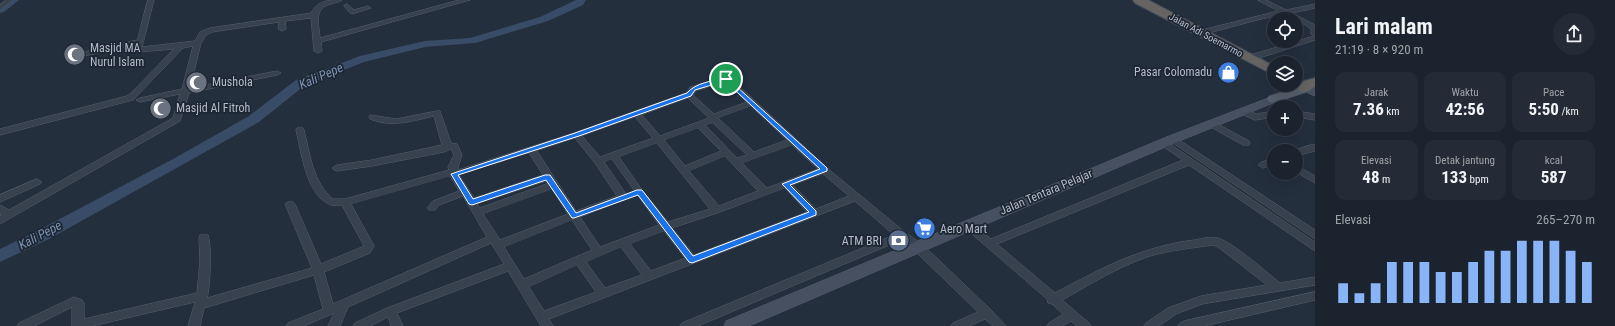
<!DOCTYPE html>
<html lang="id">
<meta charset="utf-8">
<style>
:root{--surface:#1b232e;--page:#242b36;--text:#f1f3f6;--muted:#a0a4aa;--line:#39404a;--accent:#8ab4f8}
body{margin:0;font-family:"Roboto Condensed",sans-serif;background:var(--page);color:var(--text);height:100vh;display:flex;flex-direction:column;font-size:15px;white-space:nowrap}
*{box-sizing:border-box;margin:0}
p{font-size:13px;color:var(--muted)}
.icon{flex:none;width:22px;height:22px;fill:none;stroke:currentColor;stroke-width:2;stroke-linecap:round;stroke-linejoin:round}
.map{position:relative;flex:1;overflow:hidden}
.drawer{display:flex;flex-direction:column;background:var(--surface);width:300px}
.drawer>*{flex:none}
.controls{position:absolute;left:1267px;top:12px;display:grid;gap:8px}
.controls a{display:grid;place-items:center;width:36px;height:36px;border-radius:50%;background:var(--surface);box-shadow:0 4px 16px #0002,0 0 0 1px var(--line);font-size:20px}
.pin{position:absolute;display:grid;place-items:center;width:34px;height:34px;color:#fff;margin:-17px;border:2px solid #fff;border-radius:50%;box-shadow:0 1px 4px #0007}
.round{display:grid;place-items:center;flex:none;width:42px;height:42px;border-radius:21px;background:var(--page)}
.summary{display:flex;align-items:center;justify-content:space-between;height:68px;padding:0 20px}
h1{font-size:22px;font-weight:700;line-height:30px}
.figures{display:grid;grid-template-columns:repeat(3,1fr);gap:6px;height:68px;padding:4px 20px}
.figures div{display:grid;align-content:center;border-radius:10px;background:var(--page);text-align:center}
.figures b{font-size:17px;font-weight:700}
.figures small{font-size:11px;font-weight:400}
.figures p{font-size:11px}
.chart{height:112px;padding:8px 20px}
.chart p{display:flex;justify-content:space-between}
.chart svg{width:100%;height:72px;margin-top:4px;stroke:var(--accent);stroke-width:6}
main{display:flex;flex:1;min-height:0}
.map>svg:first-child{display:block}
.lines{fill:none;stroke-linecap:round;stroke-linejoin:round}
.river{fill:#394c67;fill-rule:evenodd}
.minor-casing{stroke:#565f6c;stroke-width:1}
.secondary-casing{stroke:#565f6c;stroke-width:1}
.primary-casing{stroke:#414a57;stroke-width:1}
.trunk-casing{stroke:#434c59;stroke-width:2}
.minor{fill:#38414e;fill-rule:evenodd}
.secondary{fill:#465061;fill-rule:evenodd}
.primary{fill:#56606e;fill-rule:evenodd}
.trunk{fill:#656462;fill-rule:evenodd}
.route{fill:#1a73e8;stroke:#fff;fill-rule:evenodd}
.labels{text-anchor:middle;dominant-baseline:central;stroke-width:3.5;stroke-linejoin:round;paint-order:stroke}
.far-street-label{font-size:10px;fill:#b4bcc9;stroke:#1d2633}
.poi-label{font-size:12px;fill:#b4bcc9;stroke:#1d2633;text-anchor:start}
.street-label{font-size:12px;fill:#b4bcc9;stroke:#1d2633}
.water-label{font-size:13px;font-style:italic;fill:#7c92b1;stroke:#1d2633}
</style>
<main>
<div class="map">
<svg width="1315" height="326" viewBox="0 0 1315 326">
<rect width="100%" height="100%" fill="#242f3e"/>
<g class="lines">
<g class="river">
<polygon points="7,0 19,0 4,12 0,13 0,5"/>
<polygon points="576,0 586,0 583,5 548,21 475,43 425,47 364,62 304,86 259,122 49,239 0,262 0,249 37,231 175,158 249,116 296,80 360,56 425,41 470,38 540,17"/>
</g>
<defs>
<g id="minor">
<polygon points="6,0 13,0 0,10 0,5"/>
<path d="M148,0h6l-12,47 53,-6 5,-9 10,-4 101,-15c7,-13 18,-13 31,-13 -3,3 -7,2 -11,4 -18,4 -12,20 -11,34l139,-38h11l-149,42 1,9 -4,2 -4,-2 -3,-33 -26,3 1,8 -4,2 -4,-2 1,-7 -67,10 -6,3 -5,8 -11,45 87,-17 4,2 -4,2 -88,18 -9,28 -180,103v-8l1,-1 -1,-2v-8l9,5 164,-92 7,-24 -40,8 -4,-2 4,-2 42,-9 11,-43 -10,2 -50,52 -133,35v-6l127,-33 4,-3 43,-44 -36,3 -4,-2 2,-5 -52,11 -4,-2 4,-2 53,-12z"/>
<polygon points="1258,0 1266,0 1286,10 1315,4 1315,8 1292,13 1315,25 1315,40 1253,60 1247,60 1247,56 1314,36 1311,34 1311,29 1296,19 1284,14 1257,20 1201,35 1197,33 1198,31 1278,11"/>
<polygon points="347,4 354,10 368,6 371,8 352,14 350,13 344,6"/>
<path d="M717,71h6l104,97 79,65 16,11 69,66 15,16h-13l-8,-7 -16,7h-18l2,-3 25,-11 -64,-62 -13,-10 -203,86h-18l2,-3 212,-88 -39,-34 -306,118 4,7h-12l-33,-55 -111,42 6,13h-12l-3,-9 -18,9h-17l2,-3 32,-15 117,-44 -13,-21 -143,64 -8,19h-12l6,-13 -30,13h-18l2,-3 35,-14 -9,-34 -110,33 -4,18h-12l7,-24 -103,24h-20v-19l-38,19h-17l2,-3 55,-26 8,3 2,3v16l113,-26 3,-32 -1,-23 1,-3h8c4,9 2,55 -1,63l105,-30 -27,-64 2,-2h6l2,2 26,60 41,-17 2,-1 -22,-41c-5,1 -11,1 -15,-2 -21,-11 -26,-52 -31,-73l1,-2h6l1,2c6,24 9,53 29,69h12l104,-29 -1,-3 6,-12 -3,-6 -7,3 -72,14 -35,5 -3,-1 -2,-2 5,-3 35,-5 70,-15 -8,-29c-22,5 -42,12 -64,3l-1,-2 1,-2 26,4 41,-8h3l11,32 6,1 5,11 -4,12v3l116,-37 112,-40 4,-6 31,-9 -5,-5zM725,82l22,20 -33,12 -21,-19 3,-4zM688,98l21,20 -49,18 -18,-21zM751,106l36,34 -33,12 -36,-34zM635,117l18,21 -53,19 -18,-21zM713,123l34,32 -10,3 -32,-33zM698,128l23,23 -36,15 -21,-26zM575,138l20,25 22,33 -41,15 -39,-60zM657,143l53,66 -42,13 -26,-32 -23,-33zM792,145l26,24 -51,19 -25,-25zM529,153l14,22 -69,23 -15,-23zM725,156l33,35 -39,15 -30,-35zM612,159l47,66 -59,22 -20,-30 46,-18 2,-2 -24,-35zM823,174l26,22 -33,13 -23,-24zM450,176l9,15 -26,10 -6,7 2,2h6l4,-5 24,-9 24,41 -154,67 -9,-32 46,-19 4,-7 -23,-42zM547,181l2,2 -69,25 -3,-4zM785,188l22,24 -113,43 -22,-27 48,-16zM552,189l16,25 -68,26 -17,-26zM572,220l20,30 -68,29 -20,-32zM664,231l21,27 -34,13 -21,-27zM621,247l21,28 -37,13 -19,-26zM577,265l19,27 -52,19 -15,-24z"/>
<polygon points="1241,110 1247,110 1256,114 1274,111 1274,117 1255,120 1241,114 1240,112"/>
<polygon points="1296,111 1315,114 1315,120 1296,117"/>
<polygon points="1212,121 1249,141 1250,143 1249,145 1243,145 1209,126 1208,124"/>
<polygon points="1173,136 1315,230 1315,239 1170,141 1169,139 1170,137"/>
<path d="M1164,140l151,102v9l-126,-86 -192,79 58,49c47,-25 85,-46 139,-53 7,-1 17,-4 24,-2 17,6 46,32 62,45l35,-6v8l-113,19 -26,10 -17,12h-15l2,-3 22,-15 33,-12 66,-11 -49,-38 -5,-2c-21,3 -42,5 -63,11 -31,10 -59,28 -88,44l27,23 2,3h-14l-6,-5 -9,5h-15l2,-3 14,-9 -11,-10 -4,-1 -1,-4 -82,-71 -2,-3 2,-3h6l20,17 192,-79 -22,-15 -1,-2 1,-2z"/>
<polygon points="1310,145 1315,145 1315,151 1296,156 1296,151 1293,151"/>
<polygon points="1274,158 1274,164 1263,168 1258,165 1260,163"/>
<polygon points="1296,165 1315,176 1315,183 1296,172"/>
<polygon points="37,179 42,182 40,184 0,202 0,195"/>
<polygon points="1315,292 1315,300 1204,326 1178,326 1180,323 1184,321"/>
</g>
<g id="secondary">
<polygon points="1305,85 1315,89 1315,96 1301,90 1299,88 1301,86"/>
<polygon points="1274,96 1278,97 1280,99 1278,101 1177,142 749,326 724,326 726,321 1169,136"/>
</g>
<polygon id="primary" points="1305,84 1310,85 1312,88 1310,91 1274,103 1269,102 1267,99 1269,96"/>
<g id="trunk">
<polygon points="1133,0 1148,0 1274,66 1274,75 1135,3"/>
<path d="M1315,78v9c-6,3 -8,6 -15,4l-2,-3 6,-7z"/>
</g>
</defs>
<use href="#minor" class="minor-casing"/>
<use href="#secondary" class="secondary-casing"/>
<use href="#primary" class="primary-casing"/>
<use href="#trunk" class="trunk-casing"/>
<use href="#minor" class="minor"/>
<use href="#secondary" class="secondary"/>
<use href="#primary" class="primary"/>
<use href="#trunk" class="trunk"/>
</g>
<path class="route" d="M726,77l101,91v3l-37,14 26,26v4l-124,48 -3,-1 -51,-67 -64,23h-2l-26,-38 -74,25 -3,-1 -18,-30 124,-41 112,-40c8,-10 26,-12 39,-16zM725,81l95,88 -38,15 27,28 -116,44 -51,-66h-5l-61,23 -26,-38h-5l-72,24 -15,-24 121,-39 112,-40 4,-6z"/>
<defs>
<symbol id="mosque-disc" viewBox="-11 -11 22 22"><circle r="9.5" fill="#6b7280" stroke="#1d2633"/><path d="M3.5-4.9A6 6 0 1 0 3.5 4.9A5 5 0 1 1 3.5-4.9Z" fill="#fff"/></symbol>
<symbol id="shop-disc" viewBox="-11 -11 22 22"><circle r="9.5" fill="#3f7fe0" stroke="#1d2633"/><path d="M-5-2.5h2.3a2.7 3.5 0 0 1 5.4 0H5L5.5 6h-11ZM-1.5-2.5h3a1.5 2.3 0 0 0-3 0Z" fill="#fff"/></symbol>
<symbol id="supermarket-disc" viewBox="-11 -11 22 22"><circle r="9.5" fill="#3f7fe0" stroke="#1d2633"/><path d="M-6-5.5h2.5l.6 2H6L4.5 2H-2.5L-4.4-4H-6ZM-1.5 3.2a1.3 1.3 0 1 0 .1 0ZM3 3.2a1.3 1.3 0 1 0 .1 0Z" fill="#fff"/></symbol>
<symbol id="bank-disc" viewBox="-11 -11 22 22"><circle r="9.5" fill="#5c6f8a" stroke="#1d2633"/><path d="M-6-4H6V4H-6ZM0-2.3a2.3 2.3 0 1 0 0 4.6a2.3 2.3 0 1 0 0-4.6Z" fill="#fff"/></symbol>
</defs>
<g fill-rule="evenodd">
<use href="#mosque-disc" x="62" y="42" width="25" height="25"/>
<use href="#shop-disc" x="1216" y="60" width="25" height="25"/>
<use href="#mosque-disc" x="184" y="70" width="25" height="25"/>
<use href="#mosque-disc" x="148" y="96" width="25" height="25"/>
<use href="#supermarket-disc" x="912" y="216" width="25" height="25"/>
<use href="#bank-disc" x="886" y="228" width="25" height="25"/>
</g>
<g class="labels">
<g class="far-street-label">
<text transform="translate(1206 35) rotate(28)">Jalan Adi Soemarmo</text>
</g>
<g class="poi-label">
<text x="90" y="48">Masjid MA<tspan x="90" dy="14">Nurul Islam</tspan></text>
<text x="1212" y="72" text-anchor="end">Pasar Colomadu</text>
<text x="212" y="82">Mushola</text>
<text x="176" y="108">Masjid Al Fitroh</text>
<text x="940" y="229">Aero Mart</text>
<text x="882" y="241" text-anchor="end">ATM BRI</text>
</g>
<g class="street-label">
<text transform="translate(1046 192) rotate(-23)">Jalan Tentara Pelajar</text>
</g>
<g class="water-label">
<text transform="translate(321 76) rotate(-24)">Kali Pepe</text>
<text transform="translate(40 235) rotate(-28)">Kali Pepe</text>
</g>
</g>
</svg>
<div class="controls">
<a><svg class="icon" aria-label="locate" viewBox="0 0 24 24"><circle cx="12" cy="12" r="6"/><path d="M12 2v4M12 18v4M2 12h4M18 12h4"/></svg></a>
<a><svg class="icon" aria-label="layers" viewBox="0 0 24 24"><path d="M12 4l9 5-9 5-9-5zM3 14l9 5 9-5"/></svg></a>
<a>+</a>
<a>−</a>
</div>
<div class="pin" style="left:726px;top:79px;background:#1e9e55"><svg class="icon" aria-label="arrive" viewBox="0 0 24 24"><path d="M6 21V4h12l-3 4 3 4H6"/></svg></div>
</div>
<section class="drawer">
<div class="summary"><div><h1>Lari malam</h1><p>21:19 · 8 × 920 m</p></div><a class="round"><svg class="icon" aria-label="share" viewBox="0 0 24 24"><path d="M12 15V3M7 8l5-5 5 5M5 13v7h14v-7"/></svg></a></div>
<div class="figures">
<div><p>Jarak</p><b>7.36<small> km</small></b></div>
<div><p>Waktu</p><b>42:56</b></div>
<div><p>Pace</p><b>5:50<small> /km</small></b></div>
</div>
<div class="figures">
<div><p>Elevasi</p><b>48<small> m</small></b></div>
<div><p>Detak jantung</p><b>133<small> bpm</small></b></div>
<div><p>kcal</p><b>587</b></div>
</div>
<div class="chart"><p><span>Elevasi</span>265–270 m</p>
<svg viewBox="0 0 160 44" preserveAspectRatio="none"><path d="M5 44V32M15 44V38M25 44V32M35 44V19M45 44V19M55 44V19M65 44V25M75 44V25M85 44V19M95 44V12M105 44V12M115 44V6M125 44V6M135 44V6M145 44V12M155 44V19"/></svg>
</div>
</section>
</main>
